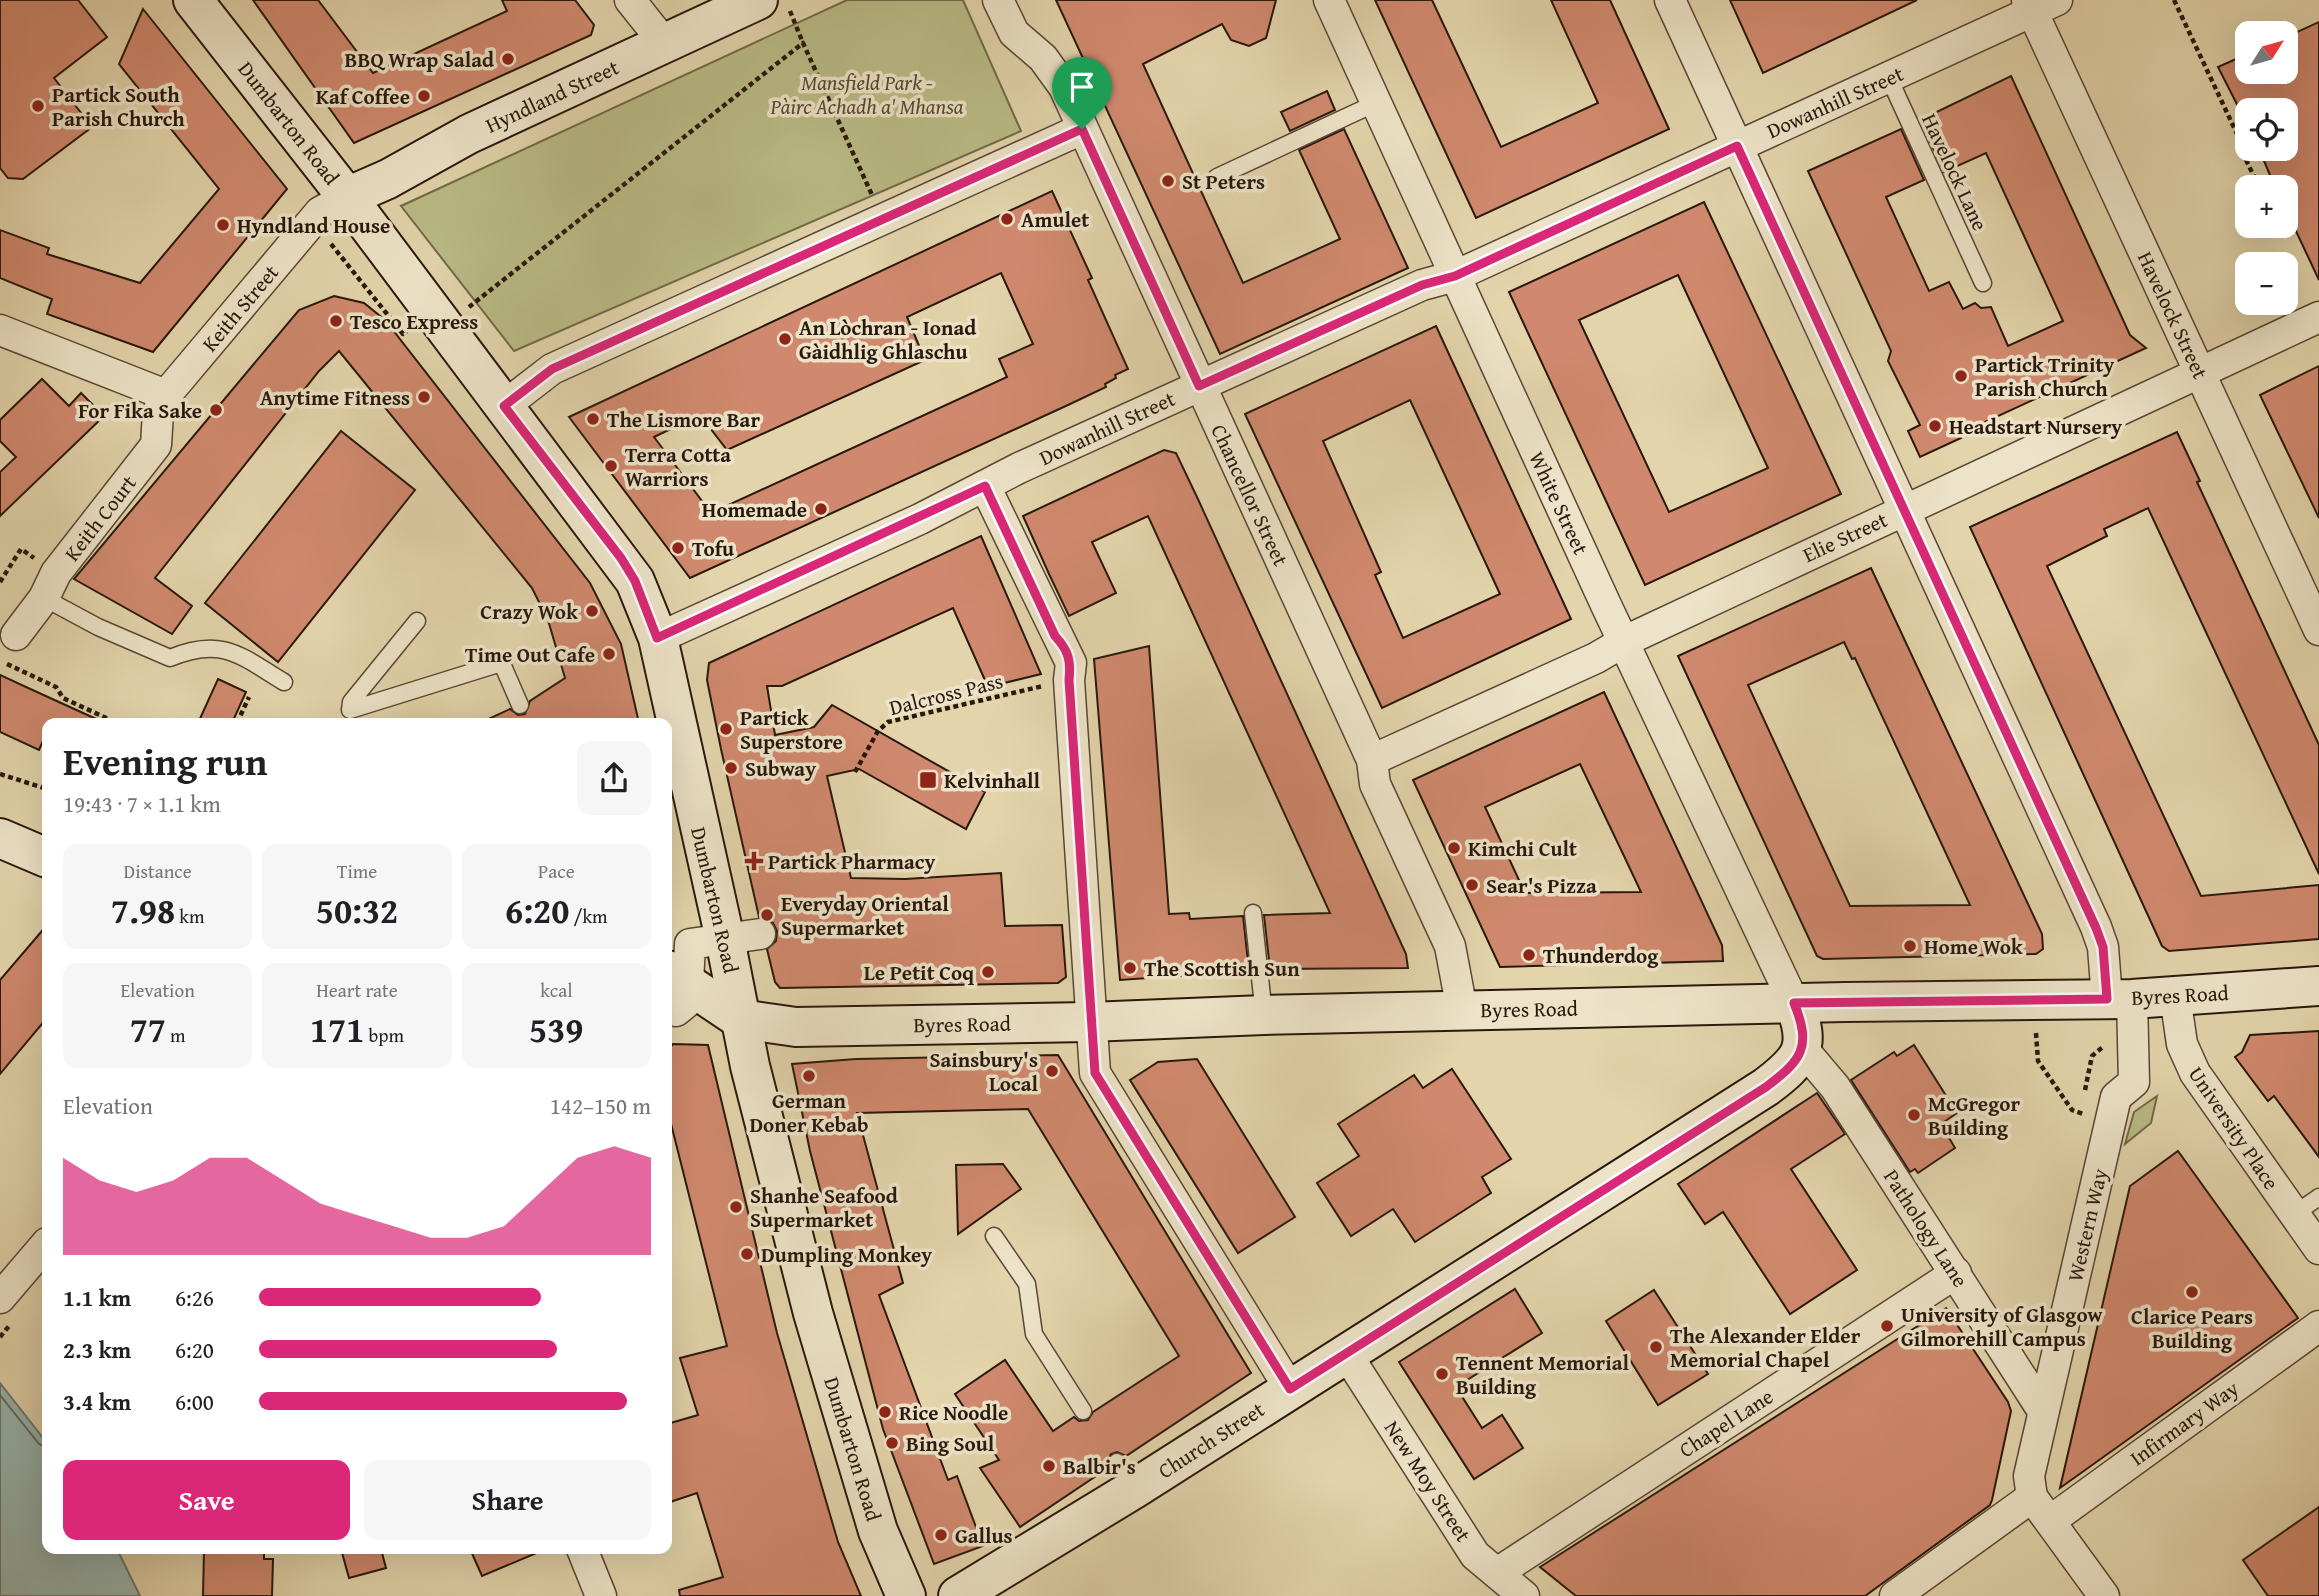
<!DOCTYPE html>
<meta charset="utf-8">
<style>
:root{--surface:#fff;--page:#f6f6f6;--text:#202124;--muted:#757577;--accent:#db2777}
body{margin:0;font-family:"Gentium Book Plus",serif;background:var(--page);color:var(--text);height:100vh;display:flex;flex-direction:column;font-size:26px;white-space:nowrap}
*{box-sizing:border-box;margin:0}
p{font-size:23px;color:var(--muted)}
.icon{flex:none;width:38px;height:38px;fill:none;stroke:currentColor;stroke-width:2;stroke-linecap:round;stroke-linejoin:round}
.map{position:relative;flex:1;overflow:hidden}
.drawer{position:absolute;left:42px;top:718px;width:630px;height:836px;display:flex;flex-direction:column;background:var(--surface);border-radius:14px;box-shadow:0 7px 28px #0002}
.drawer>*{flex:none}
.needle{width:46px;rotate:53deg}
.fabs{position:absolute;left:2235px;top:21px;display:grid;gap:14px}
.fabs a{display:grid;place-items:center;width:63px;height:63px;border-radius:14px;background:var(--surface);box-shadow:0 7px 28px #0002;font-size:35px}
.pin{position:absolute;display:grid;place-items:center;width:60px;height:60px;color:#fff;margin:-72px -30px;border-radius:50% 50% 50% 0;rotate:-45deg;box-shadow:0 0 7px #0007}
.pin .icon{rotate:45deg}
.round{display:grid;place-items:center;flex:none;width:74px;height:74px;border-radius:14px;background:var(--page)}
.summary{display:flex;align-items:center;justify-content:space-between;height:119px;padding:0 21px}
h1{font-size:38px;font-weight:600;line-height:52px}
.figures{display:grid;grid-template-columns:repeat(3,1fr);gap:10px;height:119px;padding:7px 21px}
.figures div{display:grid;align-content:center;border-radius:14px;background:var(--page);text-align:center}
.figures b{font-size:35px;font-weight:600}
.figures small{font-size:19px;font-weight:400}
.figures p{font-size:19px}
.chart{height:196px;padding:14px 21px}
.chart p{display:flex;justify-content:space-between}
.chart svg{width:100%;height:126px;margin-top:7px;fill:var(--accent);opacity:.7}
.cta{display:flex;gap:14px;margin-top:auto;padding:14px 21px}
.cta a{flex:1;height:80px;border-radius:14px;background:var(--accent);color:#fff;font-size:28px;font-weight:600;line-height:80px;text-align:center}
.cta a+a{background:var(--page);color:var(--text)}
ul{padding:0 21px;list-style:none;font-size:23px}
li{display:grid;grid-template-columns:112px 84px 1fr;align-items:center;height:52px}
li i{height:18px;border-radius:9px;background:var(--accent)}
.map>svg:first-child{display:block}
.green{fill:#b9bb86;stroke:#716a49;stroke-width:2}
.water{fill:#97b7b1;stroke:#6b776f;stroke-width:2}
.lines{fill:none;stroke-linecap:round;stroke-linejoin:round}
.shore{stroke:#60685e;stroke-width:2}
.building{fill:#d0896e;stroke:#29180c;stroke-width:2;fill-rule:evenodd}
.lane-casing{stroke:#584734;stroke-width:19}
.street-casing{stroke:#584734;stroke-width:33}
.secondary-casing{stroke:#29180c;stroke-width:42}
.path{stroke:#29180c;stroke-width:4.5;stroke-dasharray:5 3.5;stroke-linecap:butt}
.lane{stroke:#ede3c8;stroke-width:16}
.street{stroke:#ede3c8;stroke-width:30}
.secondary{stroke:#ede3c8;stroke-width:38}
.route-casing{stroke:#fff;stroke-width:14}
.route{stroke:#db2777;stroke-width:9}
.poi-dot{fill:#8f2418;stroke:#ede3c8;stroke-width:2.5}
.labels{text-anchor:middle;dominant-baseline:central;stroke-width:7;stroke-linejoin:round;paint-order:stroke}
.poi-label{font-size:21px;font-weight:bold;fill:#29180c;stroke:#ede3c8;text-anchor:start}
.park-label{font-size:21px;font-style:italic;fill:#544931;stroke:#ede3c8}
.street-label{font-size:21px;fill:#29180c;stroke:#ede3c8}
</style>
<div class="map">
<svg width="2319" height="1596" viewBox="0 0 2319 1596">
<rect width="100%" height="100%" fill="#e3d4ab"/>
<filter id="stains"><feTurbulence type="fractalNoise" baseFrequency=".00286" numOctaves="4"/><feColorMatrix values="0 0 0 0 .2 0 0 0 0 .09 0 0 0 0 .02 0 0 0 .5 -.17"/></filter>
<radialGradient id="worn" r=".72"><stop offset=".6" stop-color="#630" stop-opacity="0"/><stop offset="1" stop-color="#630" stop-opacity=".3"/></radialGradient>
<g class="green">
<polygon points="847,0 963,0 1021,131 514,351 401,206"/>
<polygon points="2157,1096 2151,1123 2125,1144 2134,1112"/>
</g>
<polygon class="water" points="0,1383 47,1443 47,1549 117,1549 140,1596 0,1596"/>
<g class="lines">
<polyline class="shore" points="0,1395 39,1444 47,1447"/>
</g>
<g class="building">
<polygon points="0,0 78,0 107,37 54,78 92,127 23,179 8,178 0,168"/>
<polygon points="253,0 318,0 373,73 507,11 502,0 575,0 594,25 591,35 354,143"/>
<polygon points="1056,0 1276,0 1266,38 1249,46 1231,40 1222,24 1143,64 1243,283 1340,239 1299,150 1344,129 1408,268 1220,354"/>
<polygon points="1375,0 1432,0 1501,147 1598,103 1551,0 1610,0 1669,129 1476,218"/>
<polygon points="1730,0 1917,0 1763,73"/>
<polygon points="143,9 287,189 153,352 47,314 52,299 0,278 0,230 49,248 47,254 140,283 219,189 119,64"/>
<polygon points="2319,22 2319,280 2286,210 2286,187 2275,187 2259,149 2286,149 2286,110 2247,110 2247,124 2218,67 2247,54 2247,72 2286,72 2286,37"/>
<polygon points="2011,76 2130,335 2146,348 1959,434 1961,438 1920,457 1908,431 1920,425 1888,361 1891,351 1808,171 1901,129 1924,180 1886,197 1929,291 1949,282 1963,309 1975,303 1981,308 1991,307 2008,346 2063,321 1986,153 1944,172 1920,120"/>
<polygon points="1327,91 1335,110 1290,131 1281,112"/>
<path d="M1052,191l40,87 -4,2 40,89 -13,6 1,3 -11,6 1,3 -38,18 -378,173 -121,-161zM1001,273l32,71 -34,15 8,18 -296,136 -57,-76 46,-22 27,35 198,-90 -18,-43z"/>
<path d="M1704,202l137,292 -196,91 -136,-293zM1678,275l90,193 -99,44 -90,-192z"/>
<polygon points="334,296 364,303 385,320 590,583 621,644 639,723 480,723 510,709 518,715 525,714 530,701 565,678 548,620 532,588 339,351 319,371 155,578 192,606 172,634 74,579 299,310"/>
<path d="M1436,326l135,293 -189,89 -137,-294zM1410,400l90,194 -97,44 -28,-63 6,-3 -58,-131z"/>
<polygon points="2319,366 2319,518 2260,395"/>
<polygon points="42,379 69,406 81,393 104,416 0,516 0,472 16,457 0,441 0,420"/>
<polygon points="341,431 415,490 278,662 205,603"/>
<polygon points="2177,432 2200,481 2197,482 2319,745 2319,874 2148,508 2104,529 2107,536 2047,566 2201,896 2319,885 2319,939 2169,951 2162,946 1970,527"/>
<polygon points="1164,450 1176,453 1197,497 1406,954 1408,968 1270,969 1264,915 1330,913 1148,516 1092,542 1116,593 1069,616 1049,574 1023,516"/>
<polygon points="981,536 1041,674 988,687 953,608 782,686 767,686 775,735 814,727 832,705 985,792 966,829 859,769 827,776 851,878 905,879 1001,873 1005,926 1062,925 1066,977 1058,983 780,988 775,982 767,949 776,941 777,931 773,923 759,917 721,749 707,680 709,663"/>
<path d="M1871,568l171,366 1,15 -7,5 -213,5 -6,-3 -139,-300zM1844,642l8,17 3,-1 115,247 -120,1 -102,-221z"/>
<polygon points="1149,646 1169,914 1189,913 1190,919 1243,916 1249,971 1120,980 1094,659"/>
<polygon points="0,675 26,687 105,723 47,723 47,732 39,750 0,732"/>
<polygon points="218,679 246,692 232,723 198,723"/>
<path d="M1604,692l118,253 1,16 -223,6 -87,-187zM1580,764l44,92 17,36 -116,1 -40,-86z"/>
<polygon points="47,925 47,1018 0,1074 0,980"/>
<polygon points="2319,1031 2319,1157 2274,1096 2268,1101 2235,1057 2242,1052 2250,1035"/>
<polygon points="673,1044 708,1045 777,1333 838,1542 861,1596 680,1596 679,1590 723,1577 697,1493 667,1503 667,1424 698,1415 680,1358 727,1346 667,1108 667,1051"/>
<polygon points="1914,1045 1957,1113 1941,1124 1955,1148 1918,1173 1915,1169 1910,1172 1851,1080 1894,1052 1897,1056"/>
<polygon points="1058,1055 1251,1373 1126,1456 1117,1452 1111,1454 1107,1462 1108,1468 1020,1527 980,1468 999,1460 955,1394 1005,1360 1053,1431 1074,1417 1079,1421 1088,1420 1093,1412 1179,1356 1028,1109 857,1113 903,1283 879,1295 948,1480 957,1476 983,1546 934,1564 883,1429 810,1151 792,1064 856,1059"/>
<polygon points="1197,1059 1295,1217 1238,1253 1130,1080 1158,1062"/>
<polygon points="1452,1069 1511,1159 1482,1177 1491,1193 1415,1242 1393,1209 1351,1236 1317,1183 1359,1156 1338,1124 1414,1075 1423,1088"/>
<polygon points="1817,1093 1845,1134 1791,1169 1857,1270 1790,1314 1723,1212 1705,1224 1678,1184"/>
<polygon points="2178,1151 2298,1318 2060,1488 2130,1186"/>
<polygon points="1003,1164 1021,1189 958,1234 956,1165"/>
<polygon points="1515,1289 1542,1333 1456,1387 1482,1428 1502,1415 1523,1448 1474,1479 1399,1362"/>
<polygon points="1654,1290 1708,1374 1658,1405 1606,1321"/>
<polygon points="1946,1308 2008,1402 2011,1411 1992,1500 1990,1505 1865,1596 1576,1596 1540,1567"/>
<polygon points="2319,1507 2319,1596 2268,1596 2243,1560"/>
<polygon points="341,1549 381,1549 386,1568 349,1578"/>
<polygon points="470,1549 546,1549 482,1576"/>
<polygon points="204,1550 264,1552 264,1559 273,1559 272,1596 203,1596"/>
</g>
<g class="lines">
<defs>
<g id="lane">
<polyline points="1889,78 1983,283"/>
<polyline points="1217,177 1376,103"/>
<path d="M44,598l54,29 72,31c52,-22 71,-2 114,24"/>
<polyline points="417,621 351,702 350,710 498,664 503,666 520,705"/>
<polyline points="1253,913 1264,1015"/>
<polyline points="2293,1215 2319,1197"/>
<polyline points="994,1236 1027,1284 1034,1334 1083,1411"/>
<polyline points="1117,1462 1134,1489"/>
</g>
<g id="street">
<polyline points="630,0 665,44"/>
<polyline points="998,0 1014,33 1043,58 1064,87 1372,760 1375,784 1450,946 1462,1010"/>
<polyline points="1329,0 1606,605 1794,1003"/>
<polyline points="1670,0 2096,927 2103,947 2107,999"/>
<polyline points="2027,0 2319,630"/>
<polyline points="0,330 166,395"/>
<polyline points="504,406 552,369 1082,129"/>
<polyline points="985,486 1071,663 1069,680 1095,1073 1290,1389"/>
<polyline points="16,635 44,598 56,573 156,445 158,412 166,395 320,212 347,197"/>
<polyline points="658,638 920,519 1019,468 1422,285 1455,276 2057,0"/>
<polyline points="1372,760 1596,658 1625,641 2319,317"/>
<polyline points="2175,996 2182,1044 2195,1073 2319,1249"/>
<polyline points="676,1011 687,1002 690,944 760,934"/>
<polyline points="1802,1048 1835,1087 2043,1411"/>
<polyline points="0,1298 47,1243"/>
<polyline points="1346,1353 1475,1555 1524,1596"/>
<polyline points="2032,1497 2029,1476 2116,1097 2134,1082 2132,999"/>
<polyline points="2050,1521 2319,1326"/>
<polyline points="582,1549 601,1596"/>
<polyline points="1497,1573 1956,1273"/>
<polyline points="1895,1596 2032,1497 2104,1596"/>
</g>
<g id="secondary">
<polyline points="193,0 347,197 635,581 658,638 725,939 750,1066 813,1313 878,1531 906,1596"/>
<polyline points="347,197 388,179 469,134 758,0"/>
<polyline points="0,838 47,858"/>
<polyline points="667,970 740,1019 796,1027 1089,1022 1264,1015 1845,1002 2132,999 2319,986"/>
<path d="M958,1596l176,-107 632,-402c36,-27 46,-40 28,-84"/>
</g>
</defs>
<use href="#lane" class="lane-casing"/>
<use href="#street" class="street-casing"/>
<use href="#secondary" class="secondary-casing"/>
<g class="path">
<polyline points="2174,0 2238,136 2247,131"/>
<polyline points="790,11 803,43"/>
<polyline points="2238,136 2238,143 2259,187"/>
<polyline points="331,244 403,334 407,331"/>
<polyline points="469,307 803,43 872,195"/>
<polyline points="0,582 21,549 34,558"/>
<polyline points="7,664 56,687 63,698 117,723"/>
<polyline points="237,723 249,697"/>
<polyline points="855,772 878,731 888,722 1043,686"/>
<polyline points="0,774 47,789"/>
<polyline points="2036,1033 2038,1061 2072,1110 2083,1114"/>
<polyline points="2085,1090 2092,1056 2104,1046"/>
<polyline points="0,1337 9,1326"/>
</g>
<use href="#lane" class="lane"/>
<use href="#street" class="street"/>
<use href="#secondary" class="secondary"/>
</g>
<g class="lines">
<defs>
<path id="route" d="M1082,129l117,257 223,-101 33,-9 282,-130 359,782 7,19 4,52 -313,4c18,44 8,57 -28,84l-476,302 -195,-316 -26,-393c2,-19 0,-29 -14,-44l-70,-150 -328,152 -22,-57 -14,-23 -117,-152 48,-37z"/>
</defs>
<use href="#route" class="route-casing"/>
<use href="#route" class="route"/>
</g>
<g class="poi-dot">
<circle cx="508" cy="59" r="7"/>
<circle cx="424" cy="96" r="7"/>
<circle cx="38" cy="106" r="7"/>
<circle cx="1168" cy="181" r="7"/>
<circle cx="1007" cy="219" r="7"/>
<circle cx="223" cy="225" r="7"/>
<circle cx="336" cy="321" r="7"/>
<circle cx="785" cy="339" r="7"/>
<circle cx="1961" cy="376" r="7"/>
<circle cx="424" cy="397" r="7"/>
<circle cx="216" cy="410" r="7"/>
<circle cx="593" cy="419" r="7"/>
<circle cx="1935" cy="426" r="7"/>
<circle cx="611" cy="466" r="7"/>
<circle cx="821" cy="509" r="7"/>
<circle cx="678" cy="548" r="7"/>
<circle cx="592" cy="611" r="7"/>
<circle cx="609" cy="654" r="7"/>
<circle cx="726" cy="729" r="7"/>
<circle cx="731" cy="768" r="7"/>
<rect x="919" y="771" width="18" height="18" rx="3.5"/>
<circle cx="1454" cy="848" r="7"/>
<path d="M750.5 850.5h7v7h7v7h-7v7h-7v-7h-7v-7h7z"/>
<circle cx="1472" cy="885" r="7"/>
<circle cx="767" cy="915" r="7"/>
<circle cx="1910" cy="946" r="7"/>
<circle cx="1529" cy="955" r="7"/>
<circle cx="1130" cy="968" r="7"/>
<circle cx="988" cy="972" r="7"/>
<circle cx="1052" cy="1071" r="7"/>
<circle cx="809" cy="1076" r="7"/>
<circle cx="1914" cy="1115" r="7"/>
<circle cx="736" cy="1207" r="7"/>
<circle cx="747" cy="1254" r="7"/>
<circle cx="2192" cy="1292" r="7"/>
<circle cx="1887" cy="1326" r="7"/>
<circle cx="1656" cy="1347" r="7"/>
<circle cx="1442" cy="1374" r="7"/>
<circle cx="885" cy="1412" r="7"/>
<circle cx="892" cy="1443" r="7"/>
<circle cx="1049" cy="1466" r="7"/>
<circle cx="941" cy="1535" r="7"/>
</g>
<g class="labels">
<g class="poi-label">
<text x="494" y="59" text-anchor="end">BBQ Wrap Salad</text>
<text x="52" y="94">Partick South<tspan x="52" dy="24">Parish Church</tspan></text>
<text x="410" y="96" text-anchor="end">Kaf Coffee</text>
<text x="1182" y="181">St Peters</text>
<text x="1021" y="219">Amulet</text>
<text x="237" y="225">Hyndland House</text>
<text x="350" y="321">Tesco Express</text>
<text x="799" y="327">An Lòchran - Ionad<tspan x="799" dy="24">Gàidhlig Ghlaschu</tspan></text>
<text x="1975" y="364">Partick Trinity<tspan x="1975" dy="24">Parish Church</tspan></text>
<text x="410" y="397" text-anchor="end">Anytime Fitness</text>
<text x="202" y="410" text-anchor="end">For Fika Sake</text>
<text x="607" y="419">The Lismore Bar</text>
<text x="1949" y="426">Headstart Nursery</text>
<text x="625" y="454">Terra Cotta<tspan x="625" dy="24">Warriors</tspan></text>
<text x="807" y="509" text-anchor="end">Homemade</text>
<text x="692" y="548">Tofu</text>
<text x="578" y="611" text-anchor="end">Crazy Wok</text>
<text x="595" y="654" text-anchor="end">Time Out Cafe</text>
<text x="740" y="717">Partick<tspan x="740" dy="24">Superstore</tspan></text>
<text x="745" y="768">Subway</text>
<text x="944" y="780">Kelvinhall</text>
<text x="1468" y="848">Kimchi Cult</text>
<text x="768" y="861">Partick Pharmacy</text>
<text x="1486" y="885">Sear's Pizza</text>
<text x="781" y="903">Everyday Oriental<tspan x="781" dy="24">Supermarket</tspan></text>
<text x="1924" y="946">Home Wok</text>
<text x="1543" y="955">Thunderdog</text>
<text x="1144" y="968">The Scottish Sun</text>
<text x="974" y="972" text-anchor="end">Le Petit Coq</text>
<text x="1038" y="1059" text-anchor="end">Sainsbury's<tspan x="1038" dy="24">Local</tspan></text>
<text x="809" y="1100" text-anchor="middle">German<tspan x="809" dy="24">Doner Kebab</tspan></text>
<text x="1928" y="1103">McGregor<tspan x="1928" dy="24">Building</tspan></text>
<text x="750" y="1195">Shanhe Seafood<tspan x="750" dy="24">Supermarket</tspan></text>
<text x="761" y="1254">Dumpling Monkey</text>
<text x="1901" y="1314">University of Glasgow<tspan x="1901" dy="24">Gilmorehill Campus</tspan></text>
<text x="2192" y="1316" text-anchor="middle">Clarice Pears<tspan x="2192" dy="24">Building</tspan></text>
<text x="1670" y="1335">The Alexander Elder<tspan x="1670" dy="24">Memorial Chapel</tspan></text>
<text x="1456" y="1362">Tennent Memorial<tspan x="1456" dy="24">Building</tspan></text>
<text x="899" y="1412">Rice Noodle</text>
<text x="906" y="1443">Bing Soul</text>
<text x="1063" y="1466">Balbir's</text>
<text x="955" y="1535">Gallus</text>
</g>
<g class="park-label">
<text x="867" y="82">Mansfield Park -<tspan x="867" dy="24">Pàirc Achadh a' Mhansa</tspan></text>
</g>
<g class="street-label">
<text transform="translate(552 96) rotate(-25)">Hyndland Street</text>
<text transform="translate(1835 102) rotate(-24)">Dowanhill Street</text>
<text transform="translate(289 123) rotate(52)">Dumbarton Road</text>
<text transform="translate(1955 172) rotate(65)">Havelock Lane</text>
<text transform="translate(240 308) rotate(-50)">Keith Street</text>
<text transform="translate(2173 315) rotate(65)">Havelock Street</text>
<text transform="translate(1107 428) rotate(-25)">Dowanhill Street</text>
<text transform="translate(1250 495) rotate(65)">Chancellor Street</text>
<text transform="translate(1559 503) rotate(65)">White Street</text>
<text transform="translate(100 518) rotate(-52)">Keith Court</text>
<text transform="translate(1845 537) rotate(-25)">Elie Street</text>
<text transform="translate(946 694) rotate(-14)">Dalcross Pass</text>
<text transform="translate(715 900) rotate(77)">Dumbarton Road</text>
<text transform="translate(2180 995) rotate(-3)">Byres Road</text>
<text transform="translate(1529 1009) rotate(-1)">Byres Road</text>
<text transform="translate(962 1024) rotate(-1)">Byres Road</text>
<text transform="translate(2234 1128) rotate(56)">University Place</text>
<text transform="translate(2087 1225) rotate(-77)">Western Way</text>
<text transform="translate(1926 1228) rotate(57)">Pathology Lane</text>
<text transform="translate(1726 1423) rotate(-33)">Chapel Lane</text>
<text transform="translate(2184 1423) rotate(-36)">Infirmary Way</text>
<text transform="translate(1211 1440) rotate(-33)">Church Street</text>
<text transform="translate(853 1449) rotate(73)">Dumbarton Road</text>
<text transform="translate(1428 1481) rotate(57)">New Moy Street</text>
</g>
</g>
<rect width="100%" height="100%" filter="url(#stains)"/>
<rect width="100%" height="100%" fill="url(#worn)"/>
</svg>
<div class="fabs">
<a><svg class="needle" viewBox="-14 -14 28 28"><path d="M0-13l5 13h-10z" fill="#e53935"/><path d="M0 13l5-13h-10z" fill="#757577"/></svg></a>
<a><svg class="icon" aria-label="locate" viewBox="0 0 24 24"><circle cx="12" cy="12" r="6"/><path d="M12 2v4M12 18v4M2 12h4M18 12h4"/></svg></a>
<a>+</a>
<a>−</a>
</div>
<div class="pin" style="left:1082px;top:129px;background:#1e9e55"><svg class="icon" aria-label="arrive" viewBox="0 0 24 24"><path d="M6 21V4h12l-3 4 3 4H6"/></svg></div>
<section class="drawer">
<div class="summary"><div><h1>Evening run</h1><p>19:43 · 7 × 1.1 km</p></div><a class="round"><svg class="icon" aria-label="share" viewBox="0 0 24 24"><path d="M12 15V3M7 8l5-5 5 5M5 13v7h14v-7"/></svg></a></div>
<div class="figures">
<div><p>Distance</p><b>7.98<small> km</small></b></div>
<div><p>Time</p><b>50:32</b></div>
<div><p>Pace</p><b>6:20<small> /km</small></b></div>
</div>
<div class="figures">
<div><p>Elevation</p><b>77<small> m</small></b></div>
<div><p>Heart rate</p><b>171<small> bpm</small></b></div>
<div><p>kcal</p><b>539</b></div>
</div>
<div class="chart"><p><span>Elevation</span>142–150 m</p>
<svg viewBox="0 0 160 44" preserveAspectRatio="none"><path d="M0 44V10L10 18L20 22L30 18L40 10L50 10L60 18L70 26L80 30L90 34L100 38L110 38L120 34L130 22L140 10L150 6L160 10V44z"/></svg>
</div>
<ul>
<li><b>1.1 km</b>6:26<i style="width:72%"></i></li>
<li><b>2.3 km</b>6:20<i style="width:76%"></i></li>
<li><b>3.4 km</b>6:00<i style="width:94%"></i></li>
</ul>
<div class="cta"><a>Save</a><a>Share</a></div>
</section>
</div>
